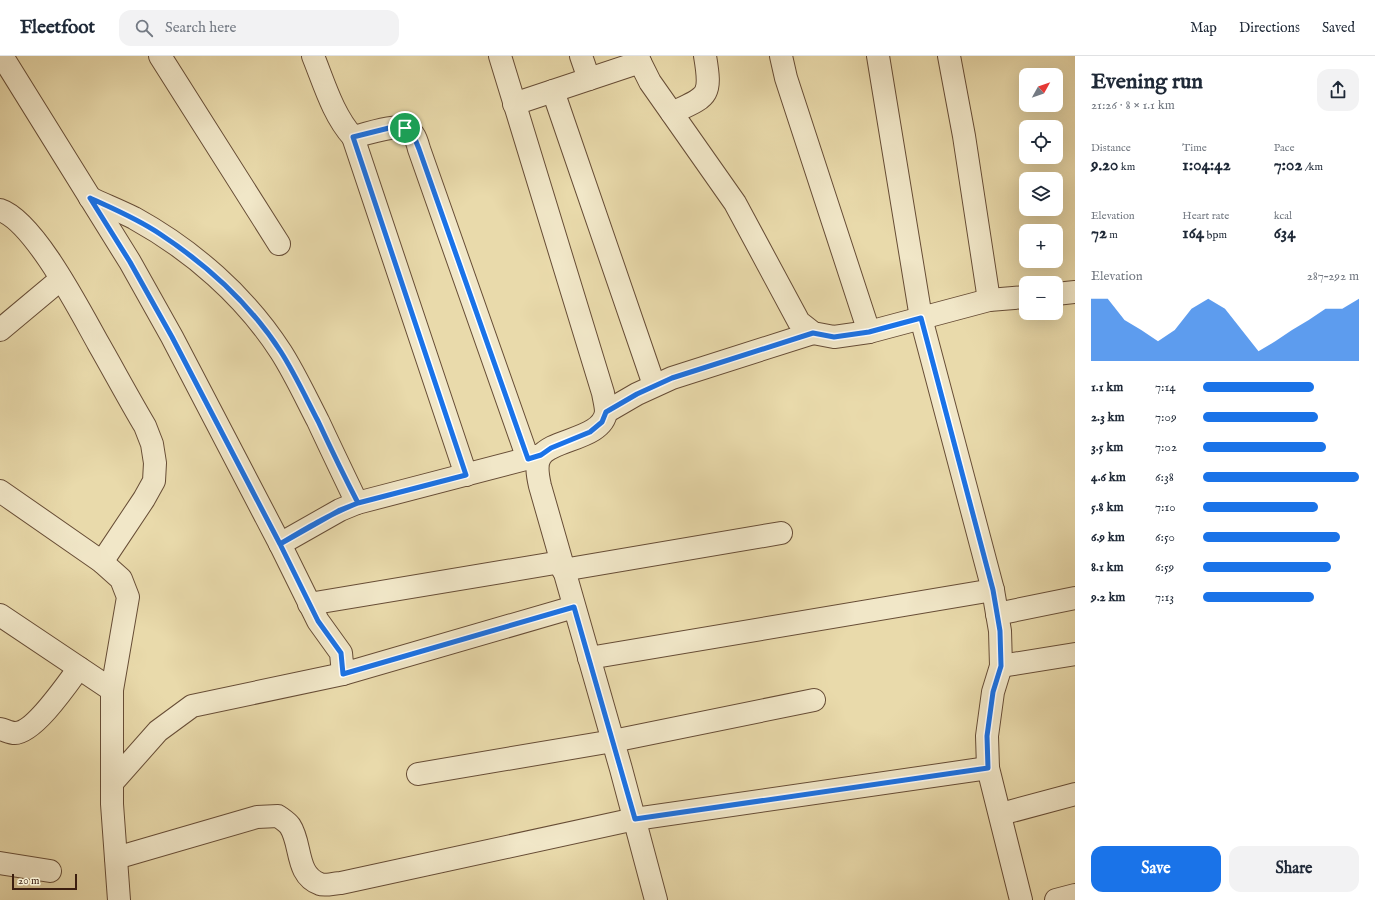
<!DOCTYPE html>
<meta charset="utf-8">
<style>
:root{--surface:#fff;--page:#f2f2f3;--text:#1f2937;--muted:#747a83;--line:#e0e1e3;--accent:#1a73e8}
body{margin:0;font-family:"IM FELL English",serif;background:var(--page);color:var(--text);height:100vh;display:flex;flex-direction:column;font-size:15px;white-space:nowrap}
*{box-sizing:border-box;margin:0}
p{font-size:13px;color:var(--muted)}
.icon{flex:none;width:22px;height:22px;fill:none;stroke:currentColor;stroke-width:2;stroke-linecap:round;stroke-linejoin:round}
.map{position:relative;flex:1;overflow:hidden}
.details{display:flex;flex-direction:column;background:var(--surface);width:300px}
.details>*{flex:none}
.needle{width:26px;rotate:50deg}
.controls{position:absolute;left:1019px;top:12px;display:grid;gap:8px}
.controls a{display:grid;place-items:center;width:44px;height:44px;border-radius:8px;background:var(--surface);box-shadow:0 4px 16px #0002;font-size:20px}
.scale{position:absolute;left:12px;bottom:10px;width:65px;box-sizing:border-box;padding-left:4px;border:2px solid #3c1e0f;border-top:0;font-size:11px;line-height:14px;white-space:nowrap;color:#3c1e0f;-webkit-text-stroke:3px #f1e7c8;paint-order:stroke}
.pin{position:absolute;display:grid;place-items:center;width:34px;height:34px;color:#fff;margin:-17px;border:2px solid #fff;border-radius:50%;box-shadow:0 1px 4px #0007}
.round{display:grid;place-items:center;flex:none;width:42px;height:42px;border-radius:12px;background:var(--page)}
.head{display:flex;align-items:center;justify-content:space-between;height:68px;padding:0 16px}
h1{font-size:22px;font-weight:700;line-height:30px}
.metrics{display:grid;grid-template-columns:repeat(3,1fr);gap:6px;height:68px;padding:4px 16px}
.metrics div{display:grid;align-content:center}
.metrics b{font-size:17px;font-weight:700}
.metrics small{font-size:11px;font-weight:400}
.metrics p{font-size:11px}
.chart{height:112px;padding:8px 16px}
.chart p{display:flex;justify-content:space-between}
.chart svg{width:100%;height:72px;margin-top:4px;fill:var(--accent);opacity:.7}
.action{display:flex;gap:8px;margin-top:auto;padding:8px 16px}
.action a{flex:1;height:46px;border-radius:12px;background:var(--accent);color:#fff;font-size:16px;font-weight:700;line-height:46px;text-align:center}
.action a+a{background:var(--page);color:var(--text)}
ul{padding:0 16px;list-style:none;font-size:13px}
li{display:grid;grid-template-columns:64px 48px 1fr;align-items:center;height:30px}
li i{height:10px;border-radius:5px;background:var(--accent)}
header{display:flex;align-items:center;gap:24px;box-sizing:border-box;height:56px;padding:0 20px;background:var(--surface);border-bottom:1px solid var(--line)}
header strong{font-size:19px}
nav{display:flex;gap:22px;margin-inline-start:auto;font-size:14px}
.search{width:280px;height:36px;background:var(--page);display:flex;align-items:center;gap:10px;box-sizing:border-box;padding:0 14px;border-radius:12px;color:var(--muted);font-size:15px}
main{display:flex;flex:1;min-height:0}
.map>svg:first-child{display:block}
.lines{fill:none;stroke-linecap:round;stroke-linejoin:round}
.minor-casing{stroke:#674d36;stroke-width:24}
.minor{stroke:#f1e7c8;stroke-width:22}
.route-casing{stroke:#fff;stroke-width:8}
.route{stroke:#1a73e8;stroke-width:5}
</style>
<header>
<strong>Fleetfoot</strong>
<div class="search"><svg class="icon" aria-label="search" viewBox="0 0 24 24"><circle cx="10" cy="10" r="6"/><path d="M15 15l6 6"/></svg>Search here</div>
<nav><a>Map</a><a>Directions</a><a>Saved</a></nav>
</header>
<main>
<div class="map">
<svg width="1075" height="844" viewBox="0 0 1075 844">
<rect width="100%" height="100%" fill="#e9daab"/>
<filter id="stains"><feTurbulence type="fractalNoise" baseFrequency=".005" numOctaves="4"/><feColorMatrix values="0 0 0 0 .2 0 0 0 0 .09 0 0 0 0 .02 0 0 0 .5 -.17"/></filter>
<radialGradient id="worn" r=".72"><stop offset=".6" stop-color="#630" stop-opacity="0"/><stop offset="1" stop-color="#630" stop-opacity=".3"/></radialGradient>
<g class="lines">
<defs>
<g id="minor">
<polyline points="2,0 130,206 172,281 280,488 318,565 341,597 343,618 574,551"/>
<polyline points="160,0 279,188"/>
<path d="M313,0c11,27 20,59 40,81 16,-3 49,-18 60,-3 3,4 5,11 6,15l109,310"/>
<path d="M500,0l103,337c1,6 3,13 3,19 -3,27 -54,27 -65,44 -6,8 -3,21 -1,30l81,283 35,131"/>
<polyline points="581,0 589,23"/>
<polyline points="637,0 650,26 735,147 799,266 813,277 834,281 869,276 989,244 1026,241"/>
<polyline points="781,0 786,22 869,276"/>
<polyline points="878,0 921,262 993,534 1000,575 1001,610 993,636 987,680 988,712 1021,844"/>
<polyline points="949,0 964,80 989,244"/>
<polyline points="553,35 654,329"/>
<polyline points="514,48 640,6"/>
<path d="M672,57c36,-17 40,-16 33,-57"/>
<polyline points="353,81 466,419"/>
<path d="M90,142c15,7 30,13 44,20 58,32 111,78 147,134 14,22 25,46 37,69 13,28 26,55 39,82"/>
<path d="M0,154c34,11 80,101 98,133 16,28 31,56 47,83l7,18 3,19 -1,18 -10,18 -42,63"/>
<polyline points="1056,238 1075,236"/>
<polyline points="0,274 61,223"/>
<polyline points="606,356 637,338 672,322 813,277"/>
<polyline points="0,435 102,506 121,523 128,541 112,634 112,748 119,844"/>
<polyline points="280,488 340,454 357,447 541,399"/>
<polyline points="563,514 781,477"/>
<polyline points="309,548 561,506"/>
<polyline points="997,558 1075,542"/>
<polyline points="0,559 112,634"/>
<polyline points="589,602 993,534"/>
<polyline points="1001,610 1075,598"/>
<path d="M0,673c5,1 10,4 15,4 19,0 53,-50 64,-65"/>
<polyline points="418,718 613,685 814,644"/>
<polyline points="112,727 158,675 192,650 343,618"/>
<polyline points="1001,758 1075,738"/>
<path d="M116,802l141,-41 21,-1c4,3 9,6 12,10 12,18 5,49 30,58 5,2 15,-1 21,-1l294,-64 353,-51"/>
<polyline points="0,807 50,815"/>
<polyline points="1056,844 1075,839"/>
</g>
</defs>
<use href="#minor" class="minor-casing"/>
<use href="#minor" class="minor"/>
</g>
<g class="lines">
<defs>
<path id="route" d="M405,72l-12,-1 -40,10 113,338 -108,28 -18,7 -60,34 -108,-207 -42,-75 -40,-64c24,11 48,21 70,36 47,31 90,70 121,118 14,22 25,46 37,69 13,28 26,55 40,82 -28,11 -53,26 -78,41l38,77 23,32 2,21 231,-67 61,212 353,-51 -1,-32 6,-44 8,-26 -1,-35 -7,-41 -72,-272 -52,14 -35,5 -21,-4 -141,45 -35,16 -31,18 -4,10 -12,10 -39,16 -10,7 -13,4 -109,-310 -6,-15 -8,-6"/>
</defs>
<use href="#route" class="route-casing"/>
<use href="#route" class="route"/>
</g>
<rect width="100%" height="100%" filter="url(#stains)"/>
<rect width="100%" height="100%" fill="url(#worn)"/>
</svg>
<div class="controls">
<a><svg class="needle" viewBox="-14 -14 28 28"><path d="M0-13l5 13h-10z" fill="#e53935"/><path d="M0 13l5-13h-10z" fill="#747a83"/></svg></a>
<a><svg class="icon" aria-label="locate" viewBox="0 0 24 24"><circle cx="12" cy="12" r="6"/><path d="M12 2v4M12 18v4M2 12h4M18 12h4"/></svg></a>
<a><svg class="icon" aria-label="layers" viewBox="0 0 24 24"><path d="M12 4l9 5-9 5-9-5zM3 14l9 5 9-5"/></svg></a>
<a>+</a>
<a>−</a>
</div>
<div class="scale">20 m</div>
<div class="pin" style="left:405px;top:72px;background:#1e9e55"><svg class="icon" aria-label="arrive" viewBox="0 0 24 24"><path d="M6 21V4h12l-3 4 3 4H6"/></svg></div>
</div>
<section class="details">
<div class="head"><div><h1>Evening run</h1><p>21:26 · 8 × 1.1 km</p></div><a class="round"><svg class="icon" aria-label="share" viewBox="0 0 24 24"><path d="M12 15V3M7 8l5-5 5 5M5 13v7h14v-7"/></svg></a></div>
<div class="metrics">
<div><p>Distance</p><b>9.20<small> km</small></b></div>
<div><p>Time</p><b>1:04:42</b></div>
<div><p>Pace</p><b>7:02<small> /km</small></b></div>
</div>
<div class="metrics">
<div><p>Elevation</p><b>72<small> m</small></b></div>
<div><p>Heart rate</p><b>164<small> bpm</small></b></div>
<div><p>kcal</p><b>634</b></div>
</div>
<div class="chart"><p><span>Elevation</span>287–292 m</p>
<svg viewBox="0 0 160 44" preserveAspectRatio="none"><path d="M0 44V6L10 6L20 19L30 25L40 32L50 25L60 12L70 6L80 12L90 25L100 38L110 32L120 25L130 19L140 12L150 12L160 6V44z"/></svg>
</div>
<ul>
<li><b>1.1 km</b>7:14<i style="width:71%"></i></li>
<li><b>2.3 km</b>7:09<i style="width:74%"></i></li>
<li><b>3.5 km</b>7:02<i style="width:79%"></i></li>
<li><b>4.6 km</b>6:38<i style="width:100%"></i></li>
<li><b>5.8 km</b>7:10<i style="width:74%"></i></li>
<li><b>6.9 km</b>6:50<i style="width:88%"></i></li>
<li><b>8.1 km</b>6:59<i style="width:82%"></i></li>
<li><b>9.2 km</b>7:13<i style="width:71%"></i></li>
</ul>
<div class="action"><a>Save</a><a>Share</a></div>
</section>
</main>
